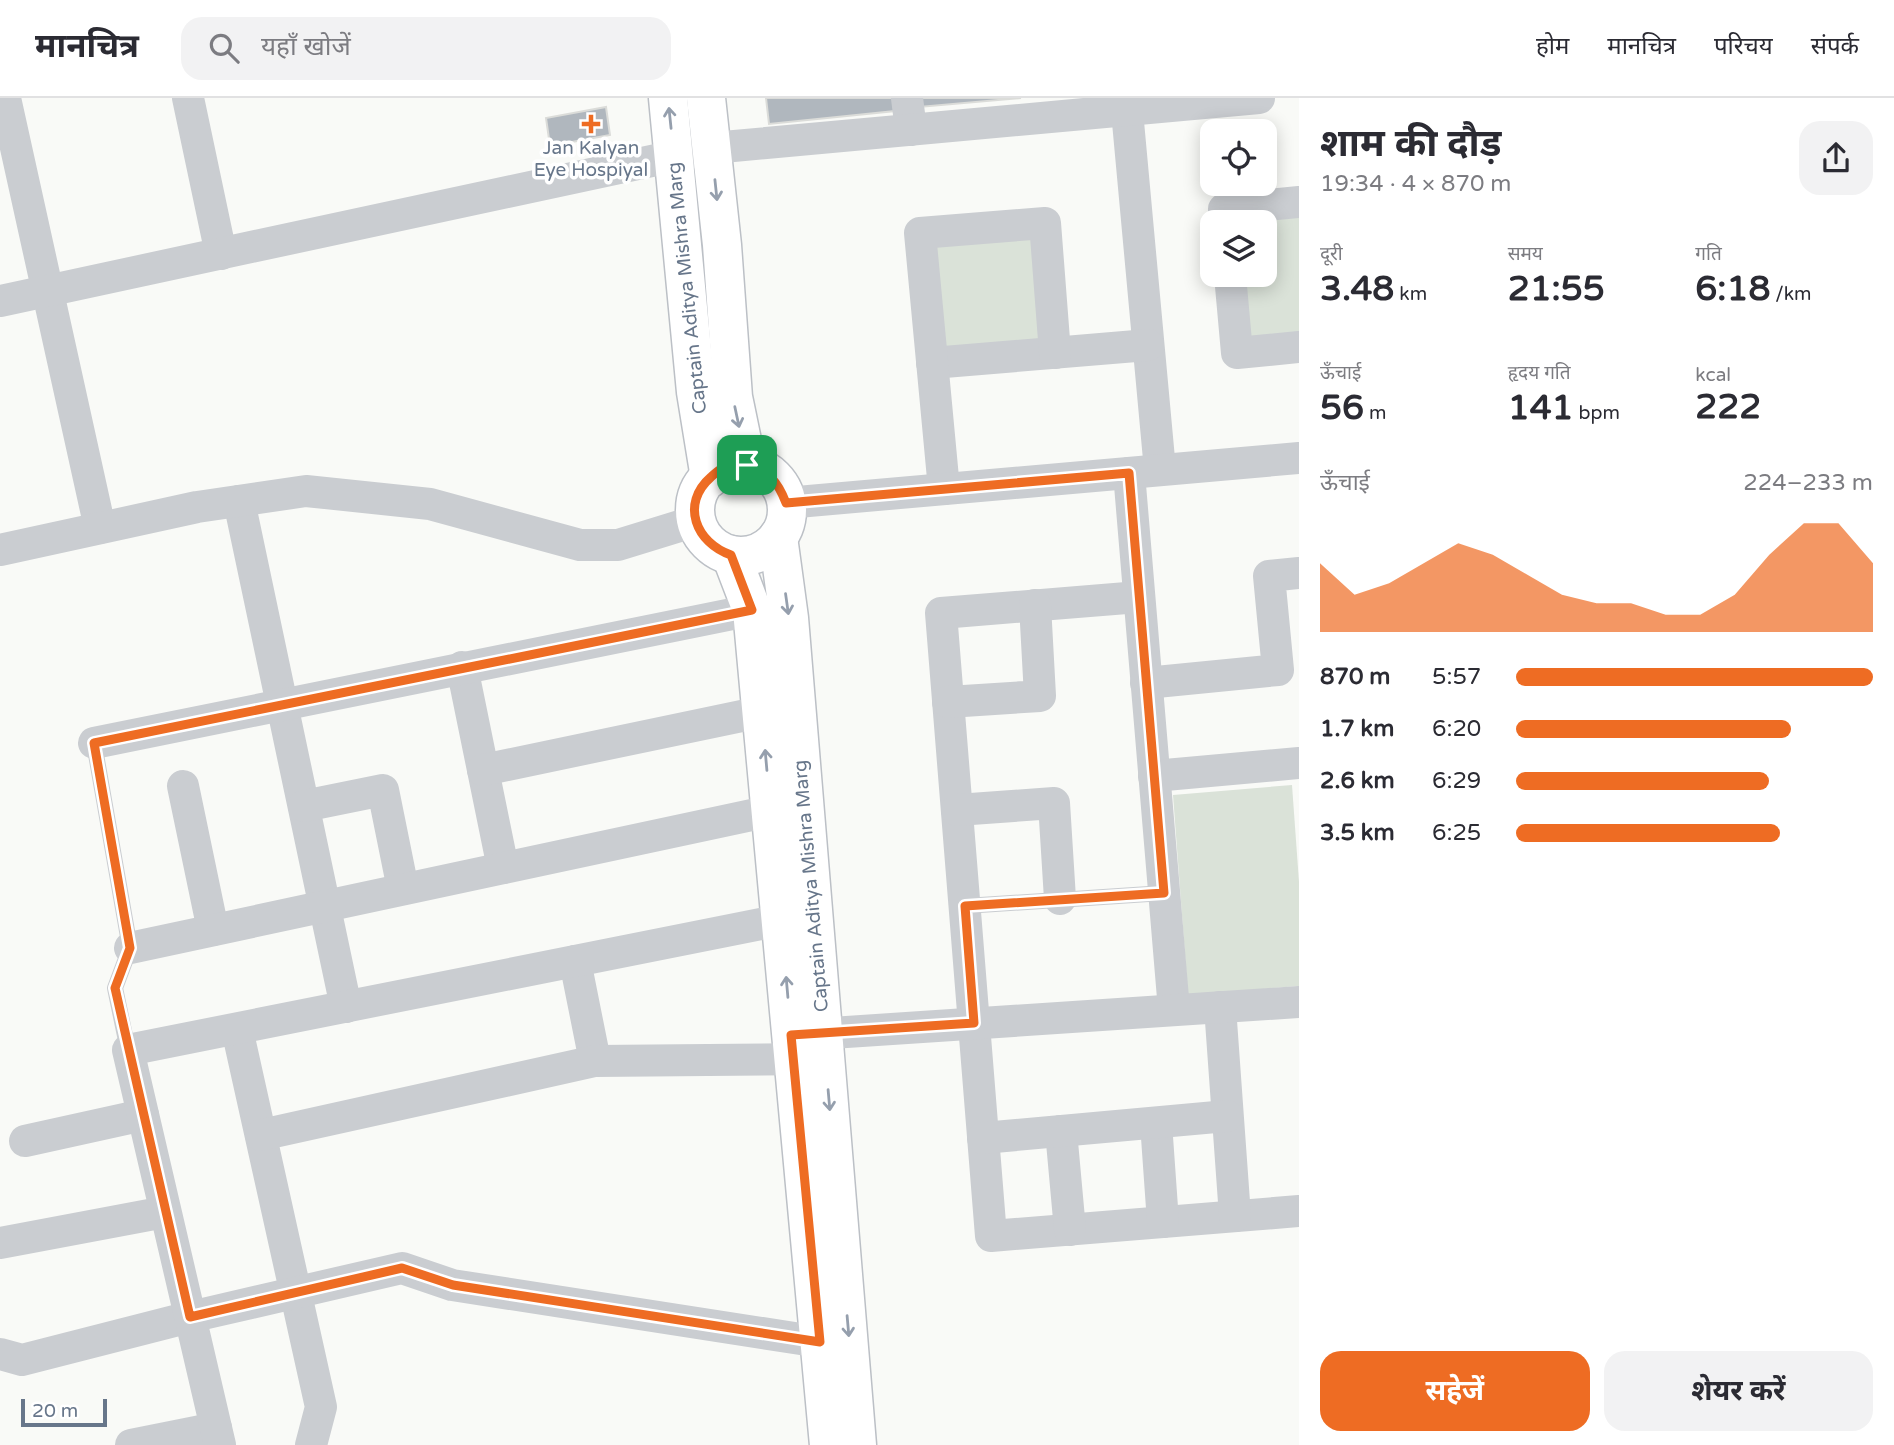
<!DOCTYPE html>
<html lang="hi">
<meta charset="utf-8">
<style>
:root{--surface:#fff;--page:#f2f2f3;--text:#2b2b33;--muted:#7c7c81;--line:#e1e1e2;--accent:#ee6c23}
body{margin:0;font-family:"Varela Round","Noto Sans Devanagari",sans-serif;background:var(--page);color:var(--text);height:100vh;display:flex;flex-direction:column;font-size:26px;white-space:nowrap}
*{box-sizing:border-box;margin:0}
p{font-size:23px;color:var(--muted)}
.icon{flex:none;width:38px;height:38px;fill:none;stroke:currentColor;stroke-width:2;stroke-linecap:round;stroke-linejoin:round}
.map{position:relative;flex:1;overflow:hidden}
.side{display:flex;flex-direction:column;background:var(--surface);width:595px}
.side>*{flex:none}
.fabs{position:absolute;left:1200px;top:21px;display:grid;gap:14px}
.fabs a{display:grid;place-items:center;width:77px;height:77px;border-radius:14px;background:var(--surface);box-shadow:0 4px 18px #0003;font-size:35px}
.scale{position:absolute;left:21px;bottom:18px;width:86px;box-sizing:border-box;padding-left:7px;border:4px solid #67768a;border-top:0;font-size:19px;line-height:24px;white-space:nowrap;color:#67768a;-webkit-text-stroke:5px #fff;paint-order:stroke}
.pin{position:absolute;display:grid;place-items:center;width:60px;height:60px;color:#fff;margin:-30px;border-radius:14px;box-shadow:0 4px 10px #0006}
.round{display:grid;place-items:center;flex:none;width:74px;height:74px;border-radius:21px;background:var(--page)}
.overview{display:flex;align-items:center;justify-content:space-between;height:119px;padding:0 21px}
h1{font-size:38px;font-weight:700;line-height:52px}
.figures{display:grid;grid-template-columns:repeat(3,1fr);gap:10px;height:119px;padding:7px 21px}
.figures div{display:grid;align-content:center}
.figures b{font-size:35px;font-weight:700}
.figures small{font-size:19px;font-weight:400}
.figures p{font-size:19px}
.chart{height:196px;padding:14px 21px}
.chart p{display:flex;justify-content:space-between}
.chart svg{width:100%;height:126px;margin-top:7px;fill:var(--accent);opacity:.7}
.button{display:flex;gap:14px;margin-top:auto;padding:14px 21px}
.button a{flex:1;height:80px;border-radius:21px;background:var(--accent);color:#fff;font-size:28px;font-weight:700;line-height:80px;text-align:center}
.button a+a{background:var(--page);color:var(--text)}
ul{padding:0 21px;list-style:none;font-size:23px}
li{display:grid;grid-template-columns:112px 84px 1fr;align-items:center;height:52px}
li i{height:18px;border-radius:9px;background:var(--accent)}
header{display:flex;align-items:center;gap:42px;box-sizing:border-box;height:98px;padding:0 35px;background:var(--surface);border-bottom:2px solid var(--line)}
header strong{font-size:33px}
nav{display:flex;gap:38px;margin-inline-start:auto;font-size:24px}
.search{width:490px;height:63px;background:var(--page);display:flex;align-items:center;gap:18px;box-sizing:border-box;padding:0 24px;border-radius:21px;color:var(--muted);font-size:26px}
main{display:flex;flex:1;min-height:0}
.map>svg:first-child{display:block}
.green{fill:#dae2d8}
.building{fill:#b0b7be;stroke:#dbdcd9;stroke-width:2}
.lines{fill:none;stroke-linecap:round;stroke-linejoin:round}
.secondary-casing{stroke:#bcc0c6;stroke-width:41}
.lane{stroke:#cacdd1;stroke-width:16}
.street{stroke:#cacdd1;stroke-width:32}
.secondary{stroke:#fff;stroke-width:38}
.oneway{stroke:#959fad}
.route-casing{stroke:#fff;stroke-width:14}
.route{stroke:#ee6c23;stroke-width:9}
.poi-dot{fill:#ee6c23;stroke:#fff;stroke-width:2.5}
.labels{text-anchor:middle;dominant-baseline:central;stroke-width:7;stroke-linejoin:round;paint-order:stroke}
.poi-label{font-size:19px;fill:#67768a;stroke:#fff}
.street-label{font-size:19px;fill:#67768a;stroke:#fff}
</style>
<header>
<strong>मानचित्र</strong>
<div class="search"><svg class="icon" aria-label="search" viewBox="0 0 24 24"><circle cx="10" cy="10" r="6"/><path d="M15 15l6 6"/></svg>यहाँ खोजें</div>
<nav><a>होम</a><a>मानचित्र</a><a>परिचय</a><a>संपर्क</a></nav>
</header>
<main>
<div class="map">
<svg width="1299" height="1347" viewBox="0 0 1299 1347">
<rect width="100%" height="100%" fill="#f9faf7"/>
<g class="green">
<polygon points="1299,113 1299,237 1249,241 1244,177 1265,177 1265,124 1240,124"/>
<polygon points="1036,135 1045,245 942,254 933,143"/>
<polygon points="1292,687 1299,784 1299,888 1188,897 1173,697"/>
</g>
<g class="building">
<polygon points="766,0 894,0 895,13 769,26"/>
<polygon points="918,0 1021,0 919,9"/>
<polygon points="606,9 610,37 550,48 546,20"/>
</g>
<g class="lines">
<defs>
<g id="secondary">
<polyline points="668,0 696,294 710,380"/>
<polyline points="706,0 722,147 733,299 747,367"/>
<circle cx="741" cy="412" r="46"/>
<polyline points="778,439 789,520 857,1347"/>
<polyline points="731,457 752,512 829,1347"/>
</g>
</defs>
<use href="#secondary" class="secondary-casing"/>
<g class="lane">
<polyline points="94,645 130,850 115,890 128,952"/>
<polyline points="965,808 1164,795"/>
</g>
<g class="street">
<polyline points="5,0 100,430"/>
<polyline points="188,0 221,156"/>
<polyline points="907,0 911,32"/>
<polyline points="1127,13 1160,372"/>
<polyline points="1225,124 1224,111 1299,104"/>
<polyline points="1230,177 1237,255 1299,249"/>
<polyline points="0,203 712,50 1259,0"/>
<polyline points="932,265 1148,247"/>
<polyline points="1129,375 1174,912"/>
<polyline points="944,391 920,135 1045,125 1055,255"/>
<polyline points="239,403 346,909"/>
<polyline points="786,405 1299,360"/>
<polyline points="0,452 197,409 306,393 430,406 580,447 618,447 696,423"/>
<polyline points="1139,499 941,515 991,1138 1299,1113"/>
<polyline points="462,569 503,770"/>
<polyline points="1146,585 1278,572 1269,478 1299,475"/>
<polyline points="948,604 1040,598 1035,507"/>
<polyline points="94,645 752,512"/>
<polyline points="483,672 761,614"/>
<polyline points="1154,678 1299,665"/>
<polyline points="183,688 213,832"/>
<polyline points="304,708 383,692 403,791"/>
<polyline points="957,712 1054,705 1060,801"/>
<polyline points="130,850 770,713"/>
<polyline points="575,863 595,963"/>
<polyline points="1220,909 1235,1118"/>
<polyline points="237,931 321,1309 311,1347"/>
<polyline points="801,937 1299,904"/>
<polyline points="1156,1025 1163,1124"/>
<polyline points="1061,1033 1070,1132"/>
<polyline points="261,1037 595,963 818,961"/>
<polyline points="983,1040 1227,1018"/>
<polyline points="25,1043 143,1017"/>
<polyline points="0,1145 165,1114"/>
<polyline points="0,1256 22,1262 190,1219 402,1170 452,1187 820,1244"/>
<polyline points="131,1347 216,1330"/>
<polyline points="220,1347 128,952 781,822"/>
</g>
<use href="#secondary" class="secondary"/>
</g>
<defs><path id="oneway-shaft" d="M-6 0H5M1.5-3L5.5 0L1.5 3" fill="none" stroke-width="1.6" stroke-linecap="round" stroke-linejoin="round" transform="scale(1.75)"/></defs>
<g class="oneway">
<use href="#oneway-shaft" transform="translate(670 20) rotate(-96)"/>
<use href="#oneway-shaft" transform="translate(716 92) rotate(84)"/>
<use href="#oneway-shaft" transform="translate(737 319) rotate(78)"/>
<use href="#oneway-shaft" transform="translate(787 506) rotate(82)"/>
<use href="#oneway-shaft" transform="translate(766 662) rotate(-95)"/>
<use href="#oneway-shaft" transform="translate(787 889) rotate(-95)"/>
<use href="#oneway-shaft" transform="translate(829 1002) rotate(85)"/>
<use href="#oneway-shaft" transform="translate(848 1228) rotate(85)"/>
</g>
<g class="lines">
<defs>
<path id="route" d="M747,367c22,6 31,17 39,38l343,-30 35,420 -199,13 9,117 -183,12 29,307 -367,-57 -51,-17 -212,49 -75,-329 15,-40 -36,-205 658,-133 -21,-55c-35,-12 -51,-51 -20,-78 5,-4 8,-8 14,-10 7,-3 15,-2 22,-2z"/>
</defs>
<use href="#route" class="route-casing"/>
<use href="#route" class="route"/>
</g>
<path class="poi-dot" d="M587.5 15.5h7v7h7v7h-7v7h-7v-7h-7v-7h7z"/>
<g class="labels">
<g class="poi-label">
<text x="591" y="50">Jan Kalyan<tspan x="591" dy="22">Eye Hospiyal</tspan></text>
</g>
<g class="street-label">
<text transform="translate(687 190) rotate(-96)">Captain Aditya Mishra Marg</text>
<text transform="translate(811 788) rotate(-95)">Captain Aditya Mishra Marg</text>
</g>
</g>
</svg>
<div class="fabs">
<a><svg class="icon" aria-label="locate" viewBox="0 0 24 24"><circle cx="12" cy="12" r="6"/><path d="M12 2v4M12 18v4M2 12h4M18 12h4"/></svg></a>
<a><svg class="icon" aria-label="layers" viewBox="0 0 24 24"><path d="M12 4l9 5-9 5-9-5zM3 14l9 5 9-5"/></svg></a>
</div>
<div class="scale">20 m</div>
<div class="pin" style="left:747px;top:367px;background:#1e9e55"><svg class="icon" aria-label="arrive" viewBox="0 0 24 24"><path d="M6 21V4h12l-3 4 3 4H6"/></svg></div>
</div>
<section class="side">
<div class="overview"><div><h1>शाम की दौड़</h1><p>19:34 · 4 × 870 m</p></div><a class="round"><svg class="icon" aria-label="share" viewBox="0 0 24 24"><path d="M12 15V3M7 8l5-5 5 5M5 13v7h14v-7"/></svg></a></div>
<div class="figures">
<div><p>दूरी</p><b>3.48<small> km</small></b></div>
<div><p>समय</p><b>21:55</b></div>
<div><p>गति</p><b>6:18<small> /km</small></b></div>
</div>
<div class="figures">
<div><p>ऊँचाई</p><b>56<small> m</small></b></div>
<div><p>हृदय गति</p><b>141<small> bpm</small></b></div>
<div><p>kcal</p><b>222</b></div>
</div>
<div class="chart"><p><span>ऊँचाई</span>224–233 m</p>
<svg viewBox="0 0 160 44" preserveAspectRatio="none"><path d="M0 44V20L10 31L20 27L30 20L40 13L50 17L60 24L70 31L80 34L90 34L100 38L110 38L120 31L130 17L140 6L150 6L160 20V44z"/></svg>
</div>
<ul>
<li><b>870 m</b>5:57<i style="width:100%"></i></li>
<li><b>1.7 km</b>6:20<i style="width:77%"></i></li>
<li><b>2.6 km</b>6:29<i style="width:71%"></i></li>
<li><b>3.5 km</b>6:25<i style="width:74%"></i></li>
</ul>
<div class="button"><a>सहेजें</a><a>शेयर करें</a></div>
</section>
</main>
